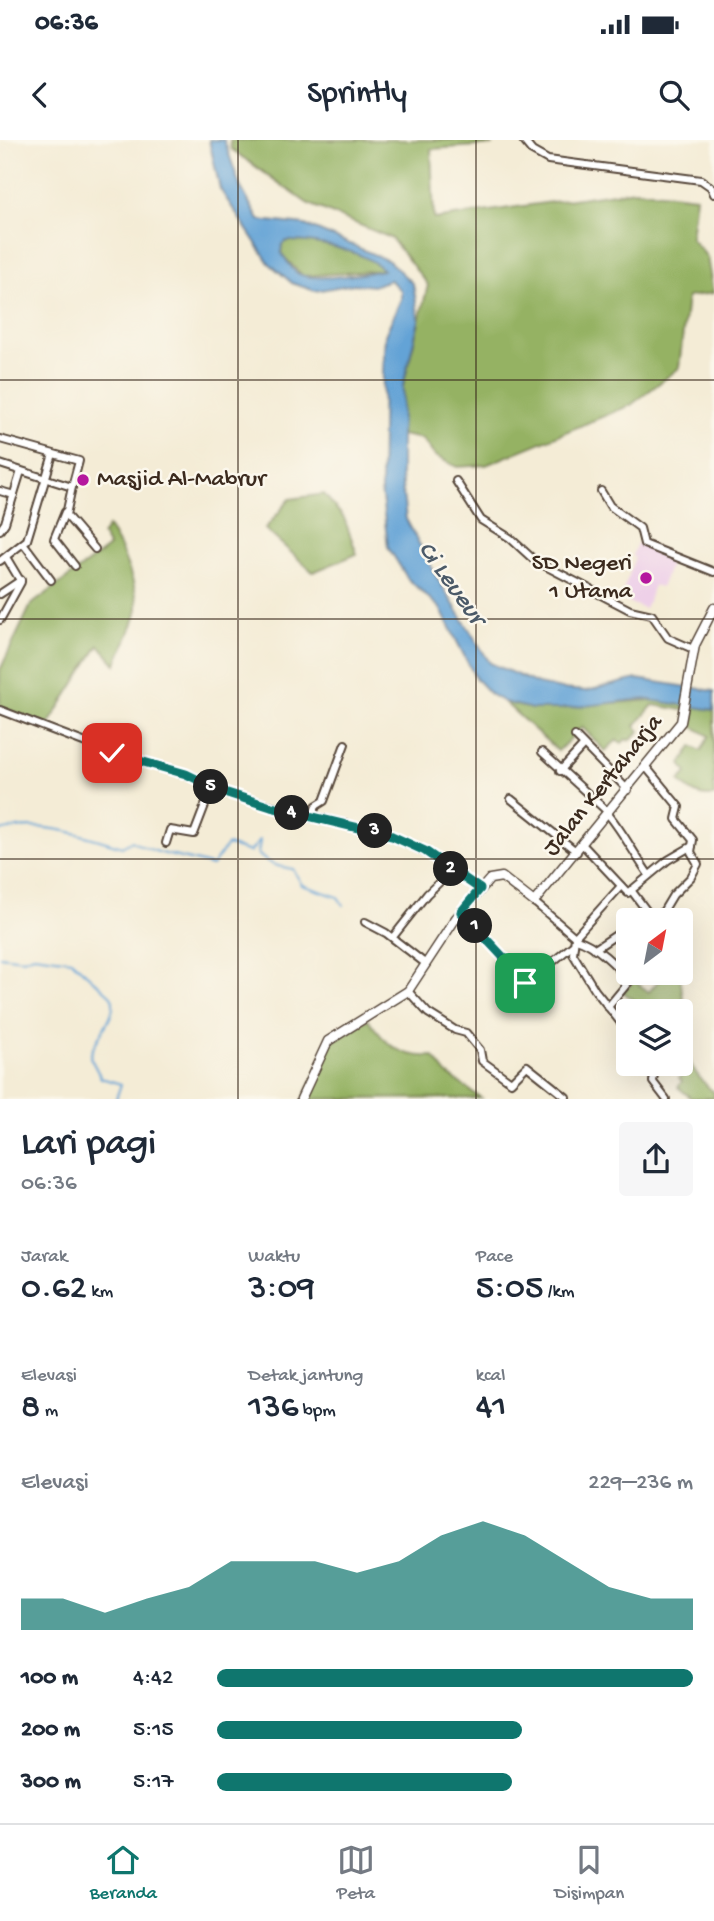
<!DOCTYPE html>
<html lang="id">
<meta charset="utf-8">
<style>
:root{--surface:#fff;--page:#f6f6f7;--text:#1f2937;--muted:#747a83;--line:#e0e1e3;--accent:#0f766e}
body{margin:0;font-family:"Gochi Hand",sans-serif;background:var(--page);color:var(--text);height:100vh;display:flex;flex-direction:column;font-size:26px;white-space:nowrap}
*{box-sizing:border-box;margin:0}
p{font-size:23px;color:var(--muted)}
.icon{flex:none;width:38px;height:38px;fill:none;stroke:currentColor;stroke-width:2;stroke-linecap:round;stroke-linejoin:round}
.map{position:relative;height:959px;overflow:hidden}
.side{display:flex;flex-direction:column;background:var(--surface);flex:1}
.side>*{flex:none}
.needle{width:46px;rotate:32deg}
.fabs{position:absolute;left:616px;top:768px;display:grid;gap:14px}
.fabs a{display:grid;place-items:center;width:77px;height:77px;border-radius:7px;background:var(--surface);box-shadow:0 7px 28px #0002;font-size:35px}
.pin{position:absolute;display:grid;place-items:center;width:60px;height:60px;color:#fff;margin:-30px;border-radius:14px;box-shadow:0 4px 10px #0006}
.km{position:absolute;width:35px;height:35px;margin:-18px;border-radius:50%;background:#222;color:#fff;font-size:19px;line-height:35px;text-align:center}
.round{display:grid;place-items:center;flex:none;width:74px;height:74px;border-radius:7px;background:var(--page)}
.summary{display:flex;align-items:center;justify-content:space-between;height:119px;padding:0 21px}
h1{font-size:38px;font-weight:600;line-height:52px}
.figures{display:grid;grid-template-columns:repeat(3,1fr);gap:10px;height:119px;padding:7px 21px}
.figures div{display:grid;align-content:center}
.figures b{font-size:35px;font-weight:600}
.figures small{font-size:19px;font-weight:400}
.figures p{font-size:19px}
.chart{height:196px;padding:14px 21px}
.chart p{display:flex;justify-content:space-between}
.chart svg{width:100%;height:126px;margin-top:7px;fill:var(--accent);opacity:.7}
ul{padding:0 21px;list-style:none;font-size:23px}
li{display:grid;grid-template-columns:112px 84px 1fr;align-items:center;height:52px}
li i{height:18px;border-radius:9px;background:var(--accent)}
.status{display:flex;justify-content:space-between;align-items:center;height:49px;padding:0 35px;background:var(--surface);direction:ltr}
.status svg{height:19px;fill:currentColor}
header{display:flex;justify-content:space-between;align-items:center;height:91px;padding:0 21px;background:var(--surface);font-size:32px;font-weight:600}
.tab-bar{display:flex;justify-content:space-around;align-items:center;height:98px;border-top:2px solid var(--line);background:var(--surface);font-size:19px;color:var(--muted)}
.tab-bar a{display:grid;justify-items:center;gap:4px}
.tab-bar .on{color:var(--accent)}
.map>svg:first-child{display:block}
.built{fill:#eed0e8}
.forest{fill:#95b264;stroke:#686e41;stroke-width:2}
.water{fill:#63a3d6;stroke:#4f667a;stroke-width:2;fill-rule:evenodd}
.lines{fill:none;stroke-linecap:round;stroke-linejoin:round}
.stream{stroke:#63a3d6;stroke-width:2}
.minor-casing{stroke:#57473a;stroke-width:10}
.tertiary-casing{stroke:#57473a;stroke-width:11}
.minor{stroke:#fff;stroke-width:6}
.tertiary{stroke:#fff;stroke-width:8}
.route-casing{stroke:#fff;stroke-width:14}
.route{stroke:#0f766e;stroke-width:9}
.grid{fill:none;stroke:#3b2a1e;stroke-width:2;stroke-opacity:0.55}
.poi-dot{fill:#b5179e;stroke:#fbf7ec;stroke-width:2.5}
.labels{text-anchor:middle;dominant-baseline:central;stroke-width:5;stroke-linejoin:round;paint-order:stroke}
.poi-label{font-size:24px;fill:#3b2a1e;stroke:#fbf7ec;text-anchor:start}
.street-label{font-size:24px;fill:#3b2a1e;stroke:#fbf7ec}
.water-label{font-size:26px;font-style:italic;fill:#4b5a68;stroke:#fbf7ec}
</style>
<div class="status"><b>06:36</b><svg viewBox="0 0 49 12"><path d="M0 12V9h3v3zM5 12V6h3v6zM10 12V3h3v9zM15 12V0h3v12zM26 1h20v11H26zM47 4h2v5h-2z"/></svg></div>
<header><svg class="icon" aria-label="back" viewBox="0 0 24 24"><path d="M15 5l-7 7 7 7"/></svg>Sprintly<svg class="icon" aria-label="search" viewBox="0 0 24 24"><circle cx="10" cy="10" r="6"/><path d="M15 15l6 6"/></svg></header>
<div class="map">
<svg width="714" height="959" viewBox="0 0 714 959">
<rect width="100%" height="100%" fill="#fbf7ec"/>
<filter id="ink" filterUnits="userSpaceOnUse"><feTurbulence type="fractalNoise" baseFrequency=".0143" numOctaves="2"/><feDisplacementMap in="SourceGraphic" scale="14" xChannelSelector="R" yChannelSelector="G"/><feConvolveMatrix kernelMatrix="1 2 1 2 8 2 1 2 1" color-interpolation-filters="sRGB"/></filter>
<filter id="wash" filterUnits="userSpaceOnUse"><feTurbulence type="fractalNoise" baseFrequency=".00686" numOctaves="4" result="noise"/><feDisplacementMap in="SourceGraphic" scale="28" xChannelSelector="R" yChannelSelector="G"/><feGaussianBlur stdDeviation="1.57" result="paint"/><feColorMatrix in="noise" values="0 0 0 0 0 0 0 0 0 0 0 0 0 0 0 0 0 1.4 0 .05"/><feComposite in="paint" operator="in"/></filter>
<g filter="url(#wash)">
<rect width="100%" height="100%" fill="#f4ecd6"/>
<polygon class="built" points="637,403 673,417 661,448 654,445 645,469 620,459 635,418 632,416"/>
<g class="forest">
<polygon points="230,0 490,0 492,5 431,9 434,79 635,50 696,57 691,98 707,117 713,153 687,157 679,228 631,265 486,325 457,327 435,316 422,299 401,295 403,246 428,145 391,98 307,63 231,9"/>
<path d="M287,101c26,-1 79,10 97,29l-81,6 -22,-22 1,-10z"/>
<polygon points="324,354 344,378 357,414 313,432 265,389 290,359"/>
<path d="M108,387c12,16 30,60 29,81 -2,17 -15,40 -21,56l-17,-19 -51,80 -48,-18v-37l31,-65 78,-58 -7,-12z"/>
<path d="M653,560l61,10v86c-16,1 -23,-4 -35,-15l8,-8 -6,-9 11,-18 9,5 8,-15 -17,-10 3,-14 -42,-7 -18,21 5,5 -11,10 -3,-2 -4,4 -5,-3 -12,11 -23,-24 -24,24 -54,-49 28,7z"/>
<path d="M665,833h15c1,15 4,30 6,45 4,40 -5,43 28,75v5h-23l-13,-11 4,-6 -3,-3 6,-6 -7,-8h3v-52l-34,-1 -24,-19 11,-11 15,11z"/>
<path d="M368,879c18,26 32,39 65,37l14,18 34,24 -178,1 27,-56z"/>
</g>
<path class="water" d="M209,0h15l16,46 19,34 46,5 29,12 55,24 24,23 6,36 -16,66 -2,49v42l5,42 33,62 51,82 48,21 23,5 25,2 51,-12 77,12v19l-71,-11 -83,10h-28l-28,-7 -14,-8 -14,-15 -36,-71 -32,-29 -20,-32 -7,-58 2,-116 2,-38 16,-36v-8l-11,-11 -17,6 -19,-2 -39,7 -23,-8 -23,-20 -49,-74zM287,101c26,-1 79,10 96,29 -18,4 -68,12 -84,4 -8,-4 -12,-15 -18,-21l1,-9z"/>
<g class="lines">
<g class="stream">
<path d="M0,691c41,-11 83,4 122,16l10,-6c23,14 54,16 80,25l15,-21 23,7 10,-12 -2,14c11,11 21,13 35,15l9,16 36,12 5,8"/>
<path d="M0,816l23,3 11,-4 37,5 40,36c10,17 -18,43 -21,61l11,21 20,6 -5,15"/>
</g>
</g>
</g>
<g filter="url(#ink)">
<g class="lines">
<defs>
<g id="minor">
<polyline points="523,0 532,11 548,20 701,40 711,47 714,54"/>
<polyline points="0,299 79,321 72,347"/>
<polyline points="0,324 72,347 66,375 95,409"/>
<polyline points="456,341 481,380 510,398 534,420 630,470 652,475 668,498 693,509"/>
<polyline points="0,351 14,355"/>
<polyline points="601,351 610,366 640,388 644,404 714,432"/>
<polyline points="65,372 54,399 75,426"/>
<polyline points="0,390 5,383 21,331"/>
<polyline points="24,404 51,440"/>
<polyline points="0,421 27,400 53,314"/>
<polyline points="0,454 21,440"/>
<polyline points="0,480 21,442 6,417"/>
<polyline points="0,570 112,613 192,636 234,656 392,696 431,715 480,749"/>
<polyline points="575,596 628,650"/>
<polyline points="542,612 609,673"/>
<polyline points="646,627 679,667 676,679 693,700 691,712 698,724 691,737 673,755 658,780"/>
<polyline points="560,631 583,606"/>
<polyline points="511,659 577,712"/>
<path d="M608,674c17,21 26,40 41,61"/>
<polyline points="312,678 316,666 324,661 345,604"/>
<polyline points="166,703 170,690 194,694 212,647"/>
<polyline points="583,705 628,753 668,720 692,706"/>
<polyline points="631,750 646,770 636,780"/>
<polyline points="534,762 575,797 573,814 595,850 628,892"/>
<polyline points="461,772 505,819 511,837 520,848"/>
<polyline points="365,782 386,793 426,824"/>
<polyline points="393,797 427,754 452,730"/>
<polyline points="575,797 621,746"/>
<path d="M576,799c19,5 42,27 53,43"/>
<polyline points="595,809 628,787"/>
<polyline points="408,851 428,873 455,890 466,893 480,910 482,921 511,942 527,926 566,957"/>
<polyline points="509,858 572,806"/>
<polyline points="608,867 636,833"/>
<polyline points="655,924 653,942 666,959"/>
</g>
<polyline id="tertiary" points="301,959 328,901 408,851 456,778 490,739 502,737 534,762 681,582 695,505 714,468"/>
</defs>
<use href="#minor" class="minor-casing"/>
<use href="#tertiary" class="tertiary-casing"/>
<use href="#minor" class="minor"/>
<use href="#tertiary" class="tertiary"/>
</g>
</g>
<g class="lines" filter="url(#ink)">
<defs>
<polyline id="route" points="112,613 186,634 221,651 271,667 392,696 425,711 480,749 461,772 505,819 509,833 520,848 525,843"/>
</defs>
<use href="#route" class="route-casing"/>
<use href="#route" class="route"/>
</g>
<path class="grid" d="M238,0v959M476,0v959M0,240h714M0,479h714M0,719h714"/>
<g class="poi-dot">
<circle cx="83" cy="340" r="7"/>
<circle cx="646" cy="438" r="7"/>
</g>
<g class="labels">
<g class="poi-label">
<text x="97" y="340">Masjid Al-Mabrur</text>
<text x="632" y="424" text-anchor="end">SD Negeri<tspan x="632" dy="28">1 Utama</tspan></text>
</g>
<g class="street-label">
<text transform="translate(604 646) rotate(-51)">Jalan Kertaharja</text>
</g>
<g class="water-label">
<text transform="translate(450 444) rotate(54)">Ci Leueur</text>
</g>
</g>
</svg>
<div class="fabs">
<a><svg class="needle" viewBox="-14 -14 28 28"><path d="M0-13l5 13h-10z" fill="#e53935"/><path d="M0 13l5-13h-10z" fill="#747a83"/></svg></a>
<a><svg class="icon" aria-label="layers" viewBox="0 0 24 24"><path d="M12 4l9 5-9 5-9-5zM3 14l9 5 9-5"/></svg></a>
</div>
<div class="pin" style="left:525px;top:843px;background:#1e9e55"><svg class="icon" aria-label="arrive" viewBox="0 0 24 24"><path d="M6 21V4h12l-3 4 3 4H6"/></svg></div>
<div class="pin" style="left:112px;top:613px;background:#d93025"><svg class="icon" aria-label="check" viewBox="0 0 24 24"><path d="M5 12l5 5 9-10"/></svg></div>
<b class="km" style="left:475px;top:786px">1</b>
<b class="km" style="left:451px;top:729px">2</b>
<b class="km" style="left:375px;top:691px">3</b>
<b class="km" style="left:292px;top:673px">4</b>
<b class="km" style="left:211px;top:647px">5</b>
</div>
<section class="side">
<div class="summary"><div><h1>Lari pagi</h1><p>06:36</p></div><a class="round"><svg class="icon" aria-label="share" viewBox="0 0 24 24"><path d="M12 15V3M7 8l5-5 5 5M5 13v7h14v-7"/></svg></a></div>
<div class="figures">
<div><p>Jarak</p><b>0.62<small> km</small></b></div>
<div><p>Waktu</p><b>3:09</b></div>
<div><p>Pace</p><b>5:05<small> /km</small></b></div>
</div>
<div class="figures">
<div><p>Elevasi</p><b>8<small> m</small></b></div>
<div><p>Detak jantung</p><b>136<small> bpm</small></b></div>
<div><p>kcal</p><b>41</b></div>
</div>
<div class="chart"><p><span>Elevasi</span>229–236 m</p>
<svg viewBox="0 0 160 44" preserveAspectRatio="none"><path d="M0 44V33L10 33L20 38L30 33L40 29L50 20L60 20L70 20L80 24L90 20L100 11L110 6L120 11L130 20L140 29L150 33L160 33V44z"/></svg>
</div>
<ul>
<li><b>100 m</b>4:42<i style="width:100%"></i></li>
<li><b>200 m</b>5:15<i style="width:64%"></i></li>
<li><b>300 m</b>5:17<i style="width:62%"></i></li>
</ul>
</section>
<nav class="tab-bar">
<a class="on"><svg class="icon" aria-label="home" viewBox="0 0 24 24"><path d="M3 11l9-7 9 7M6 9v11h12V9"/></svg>Beranda</a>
<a><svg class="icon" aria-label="map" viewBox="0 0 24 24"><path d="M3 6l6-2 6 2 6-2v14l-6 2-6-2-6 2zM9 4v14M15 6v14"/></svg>Peta</a>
<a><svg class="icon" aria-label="saved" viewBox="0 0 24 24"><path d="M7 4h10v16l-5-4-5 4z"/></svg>Disimpan</a>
</nav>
